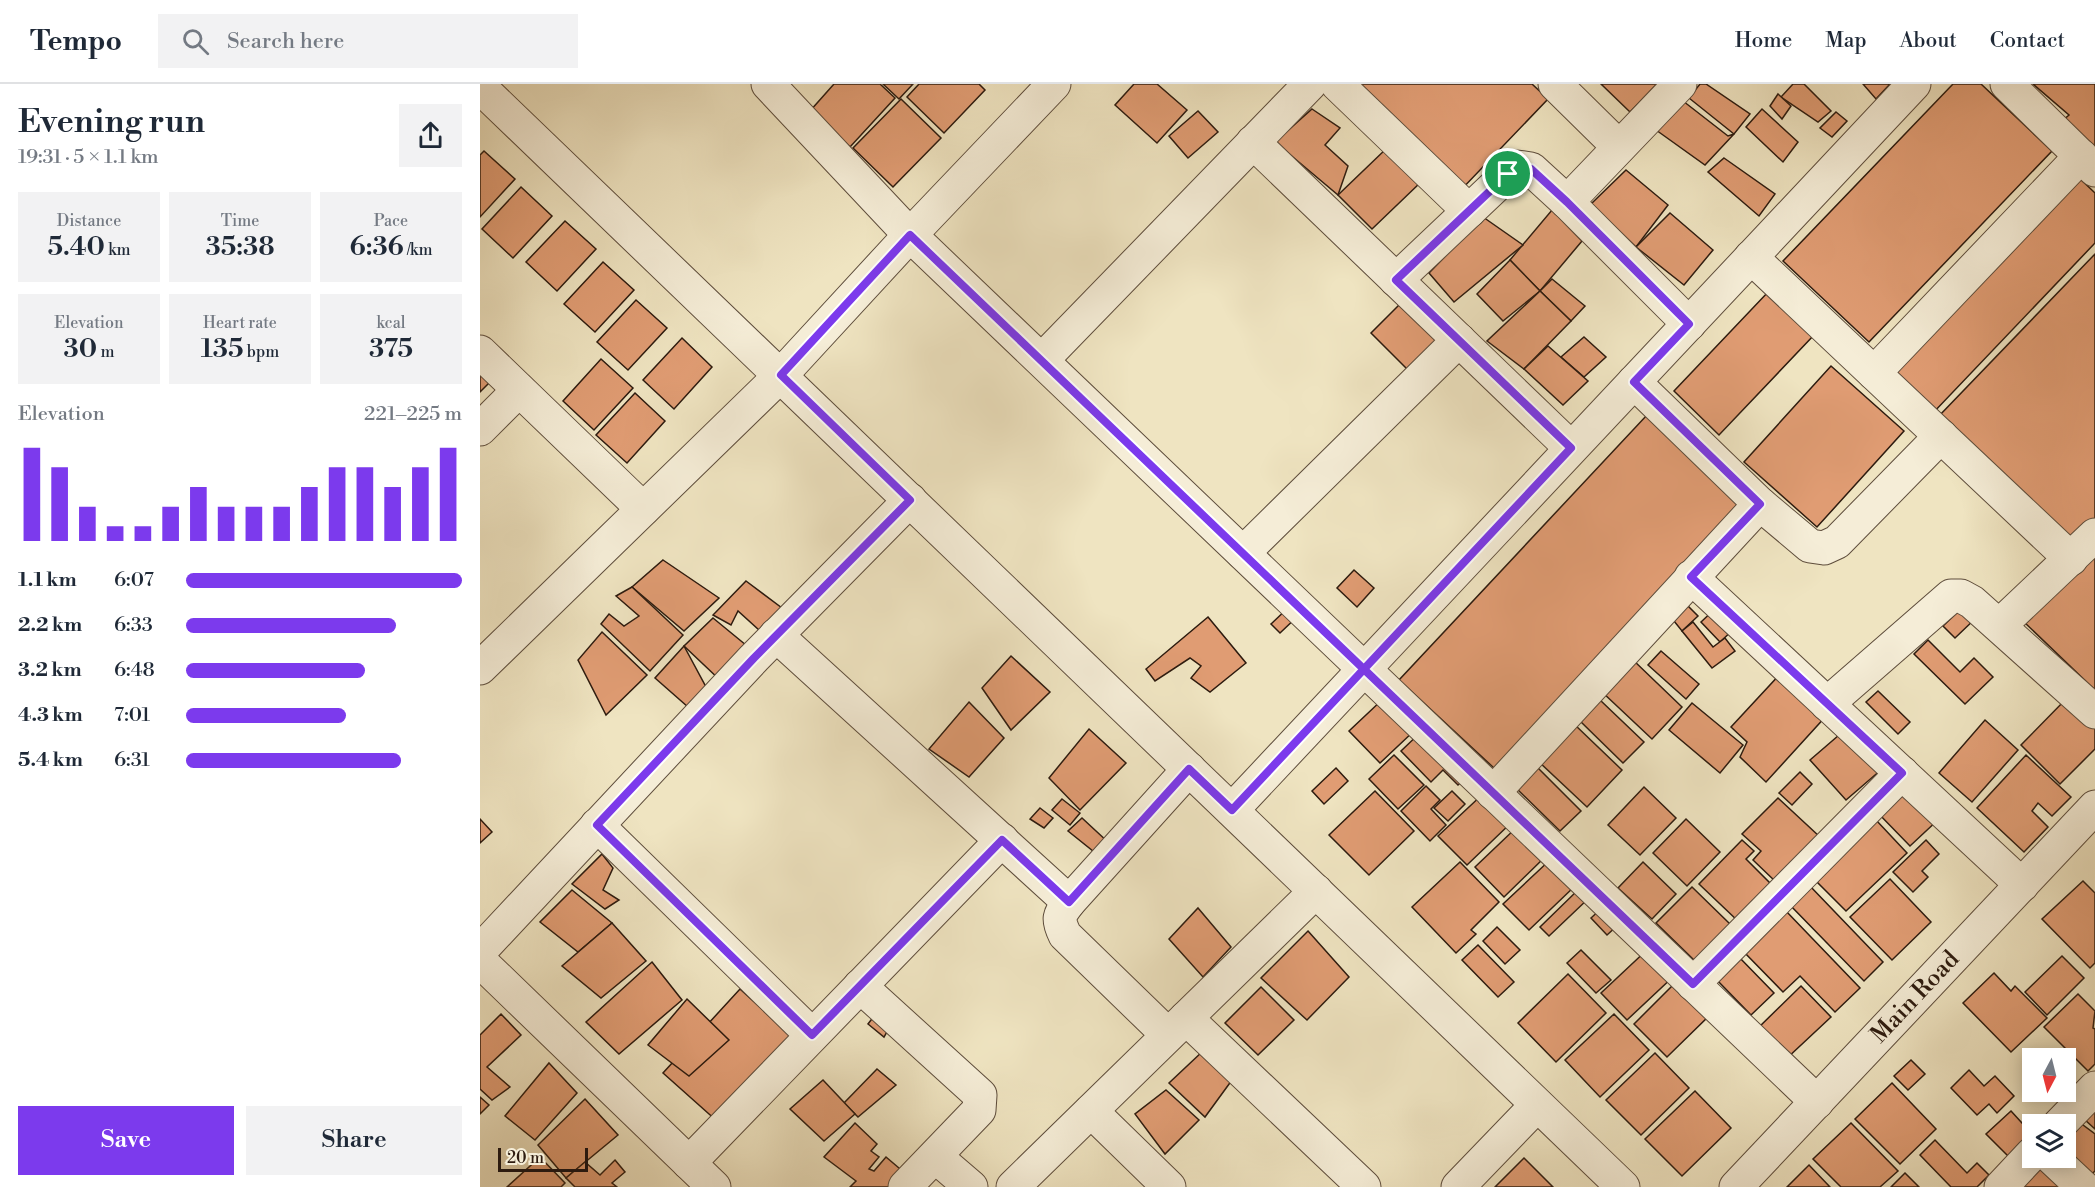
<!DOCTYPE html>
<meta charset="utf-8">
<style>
:root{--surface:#fff;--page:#f2f2f3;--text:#1f2937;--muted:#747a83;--line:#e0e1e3;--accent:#7c3aed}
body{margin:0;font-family:"Libre Bodoni",serif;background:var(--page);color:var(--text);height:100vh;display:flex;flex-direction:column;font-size:22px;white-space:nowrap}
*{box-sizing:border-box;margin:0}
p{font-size:20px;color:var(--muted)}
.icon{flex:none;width:33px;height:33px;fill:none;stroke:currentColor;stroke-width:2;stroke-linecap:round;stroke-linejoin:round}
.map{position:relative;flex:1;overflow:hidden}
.side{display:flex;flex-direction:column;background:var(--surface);width:480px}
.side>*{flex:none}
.needle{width:39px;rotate:187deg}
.controls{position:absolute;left:1542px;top:964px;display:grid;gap:12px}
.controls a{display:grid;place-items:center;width:54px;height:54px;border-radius:0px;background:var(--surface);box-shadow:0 3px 15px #0003;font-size:30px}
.scale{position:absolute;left:18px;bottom:15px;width:90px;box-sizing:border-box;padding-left:6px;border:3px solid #2d1b0f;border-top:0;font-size:16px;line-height:21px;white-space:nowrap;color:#2d1b0f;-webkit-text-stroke:4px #f5edd7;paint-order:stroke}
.pin{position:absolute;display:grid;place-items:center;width:51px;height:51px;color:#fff;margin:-26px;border:3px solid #fff;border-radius:50%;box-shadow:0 2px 6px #0007}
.round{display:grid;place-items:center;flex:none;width:63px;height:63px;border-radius:0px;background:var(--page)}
.head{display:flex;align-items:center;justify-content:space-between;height:102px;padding:0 18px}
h1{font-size:33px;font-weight:600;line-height:45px}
.figures{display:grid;grid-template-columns:repeat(3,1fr);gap:9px;height:102px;padding:6px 18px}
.figures div{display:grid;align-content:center;border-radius:0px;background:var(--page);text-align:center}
.figures b{font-size:26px;font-weight:600}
.figures small{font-size:16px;font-weight:400}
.figures p{font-size:16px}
.chart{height:168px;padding:12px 18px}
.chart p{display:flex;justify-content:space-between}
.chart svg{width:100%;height:108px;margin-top:6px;stroke:var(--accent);stroke-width:6}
.cta{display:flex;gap:12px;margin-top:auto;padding:12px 18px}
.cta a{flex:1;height:69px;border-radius:0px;background:var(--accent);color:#fff;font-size:24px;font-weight:600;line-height:69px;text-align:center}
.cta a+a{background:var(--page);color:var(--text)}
ul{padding:0 18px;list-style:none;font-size:20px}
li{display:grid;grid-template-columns:96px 72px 1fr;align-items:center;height:45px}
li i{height:15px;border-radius:8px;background:var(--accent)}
header{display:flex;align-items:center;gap:36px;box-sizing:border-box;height:84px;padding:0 30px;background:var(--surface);border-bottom:2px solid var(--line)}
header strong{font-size:28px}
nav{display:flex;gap:33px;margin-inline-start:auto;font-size:21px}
.search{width:420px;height:54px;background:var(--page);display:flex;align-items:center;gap:15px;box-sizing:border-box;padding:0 21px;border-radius:0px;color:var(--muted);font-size:22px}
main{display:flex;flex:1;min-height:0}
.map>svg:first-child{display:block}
.building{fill:#e09c73;stroke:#2d1b0f;stroke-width:1.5}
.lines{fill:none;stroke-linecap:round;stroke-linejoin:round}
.minor-casing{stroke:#5e4d3c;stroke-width:35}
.minor{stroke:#f5edd7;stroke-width:33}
.route-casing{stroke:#fff;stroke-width:12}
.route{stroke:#7c3aed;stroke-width:8}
.labels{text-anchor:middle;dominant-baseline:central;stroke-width:5;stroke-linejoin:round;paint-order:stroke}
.street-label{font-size:24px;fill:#2d1b0f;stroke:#f5edd7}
</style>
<header>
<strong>Tempo</strong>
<div class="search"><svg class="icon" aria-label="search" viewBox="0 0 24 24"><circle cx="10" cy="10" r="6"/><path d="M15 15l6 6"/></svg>Search here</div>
<nav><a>Home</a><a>Map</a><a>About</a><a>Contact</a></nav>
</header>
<main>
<section class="side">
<div class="head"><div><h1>Evening run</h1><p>19:31 · 5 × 1.1 km</p></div><a class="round"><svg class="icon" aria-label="share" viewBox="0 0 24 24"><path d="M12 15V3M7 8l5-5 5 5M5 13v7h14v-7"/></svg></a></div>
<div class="figures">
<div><p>Distance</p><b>5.40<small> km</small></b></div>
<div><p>Time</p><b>35:38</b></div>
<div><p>Pace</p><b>6:36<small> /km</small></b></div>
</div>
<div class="figures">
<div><p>Elevation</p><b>30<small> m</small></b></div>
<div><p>Heart rate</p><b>135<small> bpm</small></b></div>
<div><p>kcal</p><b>375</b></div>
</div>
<div class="chart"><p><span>Elevation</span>221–225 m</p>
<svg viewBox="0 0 160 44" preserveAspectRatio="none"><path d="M5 44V6M15 44V14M25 44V30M35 44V38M45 44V38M55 44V30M65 44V22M75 44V30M85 44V30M95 44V30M105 44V22M115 44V14M125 44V14M135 44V22M145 44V14M155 44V6"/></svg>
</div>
<ul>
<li><b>1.1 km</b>6:07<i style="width:100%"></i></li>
<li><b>2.2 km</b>6:33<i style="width:76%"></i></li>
<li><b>3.2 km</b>6:48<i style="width:65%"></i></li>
<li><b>4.3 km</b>7:01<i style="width:58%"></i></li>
<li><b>5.4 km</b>6:31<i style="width:78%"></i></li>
</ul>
<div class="cta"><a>Save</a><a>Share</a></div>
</section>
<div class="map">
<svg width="1615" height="1103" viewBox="0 0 1615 1103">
<rect width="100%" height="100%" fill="#efe4c1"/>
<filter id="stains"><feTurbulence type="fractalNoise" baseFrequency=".00333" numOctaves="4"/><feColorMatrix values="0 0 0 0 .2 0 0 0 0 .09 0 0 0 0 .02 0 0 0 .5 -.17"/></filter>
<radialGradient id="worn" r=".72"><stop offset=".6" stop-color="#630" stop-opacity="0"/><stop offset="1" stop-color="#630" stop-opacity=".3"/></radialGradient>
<g class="building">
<polygon points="354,0 400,0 415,14 370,63 330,27"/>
<polygon points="403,0 433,0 419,15"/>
<polygon points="439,0 499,0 505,6 464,49 427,13"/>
<polygon points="654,0 677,0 707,26 677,59 635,21"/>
<polygon points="864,0 1052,0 1068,15 978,109"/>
<polygon points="1121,0 1177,0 1150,28"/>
<polygon points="1220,0 1226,0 1270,30 1254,50 1209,14"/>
<polygon points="1313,0 1324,0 1351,27 1338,38 1301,13"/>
<polygon points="1383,0 1410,0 1396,15"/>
<polygon points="1473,0 1501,0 1572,67 1389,258 1303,177"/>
<polygon points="1553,0 1615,0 1615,67 1581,38 1589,31"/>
<polygon points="1298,10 1311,22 1302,35 1290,22"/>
<polygon points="421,15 461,54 413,103 373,64"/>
<polygon points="1203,17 1248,52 1254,50 1225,81 1176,46"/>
<polygon points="832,25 860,44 845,61 868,82 858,111 795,58"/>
<polygon points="1282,25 1318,58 1303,78 1266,43"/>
<polygon points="718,27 738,48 708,74 689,52"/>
<polygon points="1356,28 1367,37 1352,53 1340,44"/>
<polygon points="908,63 942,97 892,145 858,111"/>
<polygon points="4,67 35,95 0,133 0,71"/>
<polygon points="1244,74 1295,110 1279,132 1228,88"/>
<polygon points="1146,86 1188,121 1156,163 1111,120"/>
<polygon points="1594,89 1615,109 1615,159 1452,330 1406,286"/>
<polygon points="41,103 72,132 33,174 2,145"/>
<polygon points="1072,126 1102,157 1060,207 1030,176"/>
<polygon points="1190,129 1233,166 1204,201 1156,163"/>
<polygon points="1003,133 1043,161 974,218 949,189"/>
<polygon points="85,137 116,165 77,207 46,178"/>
<polygon points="1615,170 1615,437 1593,460 1459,332"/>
<polygon points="1030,176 1060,207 1023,237 997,210"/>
<polygon points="123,178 154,206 115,248 84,220"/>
<polygon points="1072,195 1105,222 1091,237 1060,207"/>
<polygon points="1060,207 1091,237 1044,285 1007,257"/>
<polygon points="1289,207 1334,251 1239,351 1194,307"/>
<polygon points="156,216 187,244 148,286 117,258"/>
<polygon points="922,218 959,255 928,286 891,249"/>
<polygon points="1104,253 1126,273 1104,293 1081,273"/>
<polygon points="202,254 232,283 194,325 163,296"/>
<polygon points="1068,262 1108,297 1083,321 1044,285"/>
<polygon points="121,275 153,304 114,346 83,317"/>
<polygon points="0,280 14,294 0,308"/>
<polygon points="1351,282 1424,347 1337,443 1264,378"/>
<polygon points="155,309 185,337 147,379 116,351"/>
<polygon points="1167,331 1262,418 1014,684 919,596"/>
<polygon points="1615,465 1615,606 1544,538"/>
<polygon points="183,476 239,514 204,547 152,503"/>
<polygon points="874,486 894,504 877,523 857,504"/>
<polygon points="266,497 302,524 279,546 258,527 251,541 233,531"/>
<polygon points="152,503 203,551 170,587 121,540 129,530 144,542 159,532 136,512"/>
<polygon points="1205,519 1218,532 1202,547 1190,532"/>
<polygon points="1486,520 1498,532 1475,554 1463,542"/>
<polygon points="811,521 820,530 800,549 791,540"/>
<polygon points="1237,523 1256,543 1240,558 1221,538"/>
<polygon points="728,533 766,579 730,608 711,594 721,582 710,574 675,597 666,585"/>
<polygon points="233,534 272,566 242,598 204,562"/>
<polygon points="1213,538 1233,563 1245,554 1255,567 1232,584 1202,547"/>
<polygon points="122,548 167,591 126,631 98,576"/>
<polygon points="1448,556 1480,588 1494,574 1513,593 1485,620 1434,570"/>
<polygon points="204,562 226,603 208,623 175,594"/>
<polygon points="1181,567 1219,600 1206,615 1168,581"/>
<polygon points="531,572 570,608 531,646 502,604"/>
<polygon points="1152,575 1202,623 1172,655 1121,607"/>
<polygon points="1301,589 1347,631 1286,698 1260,673 1267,658 1251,643"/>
<polygon points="1398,607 1430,638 1418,650 1386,618"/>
<polygon points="904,614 935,646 900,679 869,647"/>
<polygon points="1586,615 1615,643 1615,665 1580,700 1541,661"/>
<polygon points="1120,616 1164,658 1143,679 1099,636"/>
<polygon points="489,618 524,654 489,693 449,665"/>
<polygon points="1212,619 1263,661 1240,689 1189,646"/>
<polygon points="1505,636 1538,666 1492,718 1459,689"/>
<polygon points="1094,640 1142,686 1107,723 1058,677"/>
<polygon points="609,645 646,679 600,726 569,694"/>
<polygon points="1366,645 1402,685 1366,716 1330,676"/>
<polygon points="943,646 988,692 978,701 963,686 951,698 921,667"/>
<polygon points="914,671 944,701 918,725 889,695"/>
<polygon points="1546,671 1591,713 1572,732 1558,719 1552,727 1568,743 1544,768 1497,724"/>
<polygon points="1056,682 1101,727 1080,747 1035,703"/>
<polygon points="856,684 868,697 844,720 832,707"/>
<polygon points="1320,688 1332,700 1312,721 1299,709"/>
<polygon points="1426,697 1461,733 1430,762 1396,727"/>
<polygon points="946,702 960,716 951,725 966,741 950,757 921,727"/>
<polygon points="1164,703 1196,734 1160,771 1128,741"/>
<polygon points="895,707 934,747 889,791 849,751"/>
<polygon points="972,707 985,720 968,737 954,724"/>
<polygon points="1005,708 1033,737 987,781 958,752"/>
<polygon points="1298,714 1340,753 1297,799 1273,776 1281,767 1262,750"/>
<polygon points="582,715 600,729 590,741 572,726"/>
<polygon points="560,724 573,734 564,744 550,735"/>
<polygon points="602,734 630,760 618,771 588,747"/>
<polygon points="0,735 12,748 0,759"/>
<polygon points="1206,735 1240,768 1207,802 1173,769"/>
<polygon points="1396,736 1427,769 1366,827 1334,795"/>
<polygon points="1038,742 1067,771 1024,813 995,783"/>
<polygon points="1262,756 1274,767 1266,775 1294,803 1259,838 1219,800"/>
<polygon points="1446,756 1459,770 1442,787 1448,793 1433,808 1413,788"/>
<polygon points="122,770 133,784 123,806 139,816 125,825 92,800"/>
<polygon points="1071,775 1096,801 1049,846 1023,820"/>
<polygon points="980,778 1019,818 991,846 996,850 976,869 932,823"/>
<polygon points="1163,778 1196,810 1172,835 1138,804"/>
<polygon points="1410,795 1451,838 1412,876 1370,833"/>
<polygon points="1603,797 1615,809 1615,879 1610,884 1562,835"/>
<polygon points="1329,801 1403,878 1384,897 1309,820"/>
<polygon points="1101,803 1110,813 1069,852 1060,843"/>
<polygon points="1212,803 1250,840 1215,877 1176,839"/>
<polygon points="92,806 132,839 98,868 60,838"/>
<polygon points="718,824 751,863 723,893 689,855"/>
<polygon points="1122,824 1138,841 1127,851 1111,834"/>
<polygon points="1305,826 1380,904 1355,928 1320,892 1303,908 1263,867"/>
<polygon points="132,839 166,877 121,914 82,882"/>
<polygon points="1017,843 1040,866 1025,880 1003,857"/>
<polygon points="828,847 869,893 827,936 781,894"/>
<polygon points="998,861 1034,898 1018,913 982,876"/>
<polygon points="1170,863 1196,890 1147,936 1121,909"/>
<polygon points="1101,866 1131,896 1116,909 1087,879"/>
<polygon points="1258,872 1294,909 1271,931 1235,894"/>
<polygon points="1582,872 1604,894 1567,931 1545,908"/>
<polygon points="172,878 202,916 139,970 106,938"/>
<polygon points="1514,889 1531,907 1535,902 1567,934 1531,968 1483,919"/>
<polygon points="1088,890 1126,929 1076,978 1038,939"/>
<polygon points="1199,895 1232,929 1187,973 1154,940"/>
<polygon points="1321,902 1351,933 1305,976 1276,946"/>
<polygon points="781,903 814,936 778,971 745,939"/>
<polygon points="260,905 314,954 238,1038 183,989"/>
<polygon points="1598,910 1615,927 1613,944 1615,945 1615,980 1608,987 1564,943"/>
<polygon points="207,915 249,956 209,992 168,961"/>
<polygon points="398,927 413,937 404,953 388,940"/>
<polygon points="21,930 41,951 7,983 30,1003 12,1016 0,1005 0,951"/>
<polygon points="1134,930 1169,966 1120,1013 1085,976"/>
<polygon points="723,967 752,996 725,1033 689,999"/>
<polygon points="1175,969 1209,1004 1161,1051 1126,1016"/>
<polygon points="1431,976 1445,990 1428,1006 1414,992"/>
<polygon points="69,979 97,1009 55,1056 25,1032"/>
<polygon points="397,985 416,1001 378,1033 364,1019"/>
<polygon points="1489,986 1504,1002 1515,992 1534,1012 1517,1029 1509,1020 1497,1031 1471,1004"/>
<polygon points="343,996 375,1030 344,1057 310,1025"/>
<polygon points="1412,999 1456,1045 1420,1080 1375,1035"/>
<polygon points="686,1006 719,1036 685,1070 655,1030"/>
<polygon points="1215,1007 1251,1044 1202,1092 1165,1055"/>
<polygon points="0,1013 9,1021 0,1030"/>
<polygon points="105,1015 138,1051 86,1094 58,1061"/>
<polygon points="1615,1024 1615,1045 1604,1035"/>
<polygon points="1531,1027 1552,1050 1529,1073 1506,1050"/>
<polygon points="1599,1038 1615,1050 1615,1087 1607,1094 1586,1074 1586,1051"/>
<polygon points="375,1039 397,1060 391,1067 399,1073 389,1085 394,1087 406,1073 426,1090 413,1103 370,1103 376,1097 344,1073"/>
<polygon points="1371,1039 1418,1087 1400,1103 1361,1103 1333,1075"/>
<polygon points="1455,1056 1487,1089 1497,1079 1509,1091 1497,1103 1471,1103 1440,1071"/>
<polygon points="60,1073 85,1099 81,1103 27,1103"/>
<polygon points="1044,1074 1073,1103 1015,1103"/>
<polygon points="135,1076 145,1088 132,1099 137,1103 95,1103 86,1094 105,1078 120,1091"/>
<polygon points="1561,1079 1584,1103 1536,1103"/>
<polygon points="1329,1081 1350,1103 1307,1103"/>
<polygon points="1425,1089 1439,1103 1411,1103"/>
</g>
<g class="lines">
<defs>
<g id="minor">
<polyline points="288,0 430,151 1337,1018"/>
<polyline points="857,0 989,127"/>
<polyline points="1075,0 1139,63"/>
<polyline points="1527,0 1615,86"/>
<polyline points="0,3 1143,1103"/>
<polyline points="773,58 1091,364"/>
<polyline points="1087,118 1200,0"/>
<polyline points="1271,173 1591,475"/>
<polyline points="916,196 1028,90 1037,83 1051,85 1087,118 1209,240"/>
<polyline points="0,268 163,425"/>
<polyline points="562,276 830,0"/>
<polyline points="1394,289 1601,72"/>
<polyline points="1154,298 1280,420 1330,462 1344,464 1357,458 1461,352"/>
<polyline points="0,345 39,306"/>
<polyline points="763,469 979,256"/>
<polyline points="1211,493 1542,801"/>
<polyline points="1520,541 1615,451"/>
<polyline points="296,551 589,818"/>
<polyline points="0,584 301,291 430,151 574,0"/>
<polyline points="1347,620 1471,512 1481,512 1492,518 1615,628"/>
<polyline points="1013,709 1280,420"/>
<polyline points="752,726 1434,0"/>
<polyline points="117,741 332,951"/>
<polyline points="0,867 274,574 430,416"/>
<polyline points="0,877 234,1103"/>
<polyline points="1213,900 1422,689"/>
<polyline points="380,902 500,1011 499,1026 425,1103"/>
<polyline points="706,934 884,1103"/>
<path d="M688,951l-103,-100c-8,-16 -6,-20 4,-33l120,-133"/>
<polyline points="611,1027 689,1103"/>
<polyline points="1579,1041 1615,1004"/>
<polyline points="456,1073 491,1103"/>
<polyline points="1572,1074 1603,1103"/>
<polyline points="209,1079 522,756"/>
<polyline points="533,1103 836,807"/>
<polyline points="978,1103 1057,1021"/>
<path id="s1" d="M1256,1103l359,-380"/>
<polyline points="1521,1103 1552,1070"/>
</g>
</defs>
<use href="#minor" class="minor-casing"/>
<use href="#minor" class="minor"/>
</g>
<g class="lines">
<defs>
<path id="route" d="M1028,90l-112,106 175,168c-113,121 -226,241 -339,362l-43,-41 -120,133 -67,-62 -190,195 -215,-210 157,-167 156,-158 -129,-125 129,-140c262,248 522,499 783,749l209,-211 -211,-196 69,-73 -126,-122 55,-58 -122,-122 -36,-33 -14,-2 -9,7"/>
</defs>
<use href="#route" class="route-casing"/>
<use href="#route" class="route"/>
</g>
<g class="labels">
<g class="street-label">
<text stroke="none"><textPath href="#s1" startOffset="261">Main Road</textPath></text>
</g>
</g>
<rect width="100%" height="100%" filter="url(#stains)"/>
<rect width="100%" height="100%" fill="url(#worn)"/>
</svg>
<div class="controls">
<a><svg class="needle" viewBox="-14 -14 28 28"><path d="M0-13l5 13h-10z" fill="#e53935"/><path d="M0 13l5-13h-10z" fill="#747a83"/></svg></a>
<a><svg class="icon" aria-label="layers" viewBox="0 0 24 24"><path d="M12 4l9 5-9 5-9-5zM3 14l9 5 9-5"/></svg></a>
</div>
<div class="scale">20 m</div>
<div class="pin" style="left:1028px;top:90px;background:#1e9e55"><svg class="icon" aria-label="arrive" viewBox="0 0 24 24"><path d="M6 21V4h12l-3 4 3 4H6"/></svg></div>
</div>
</main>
